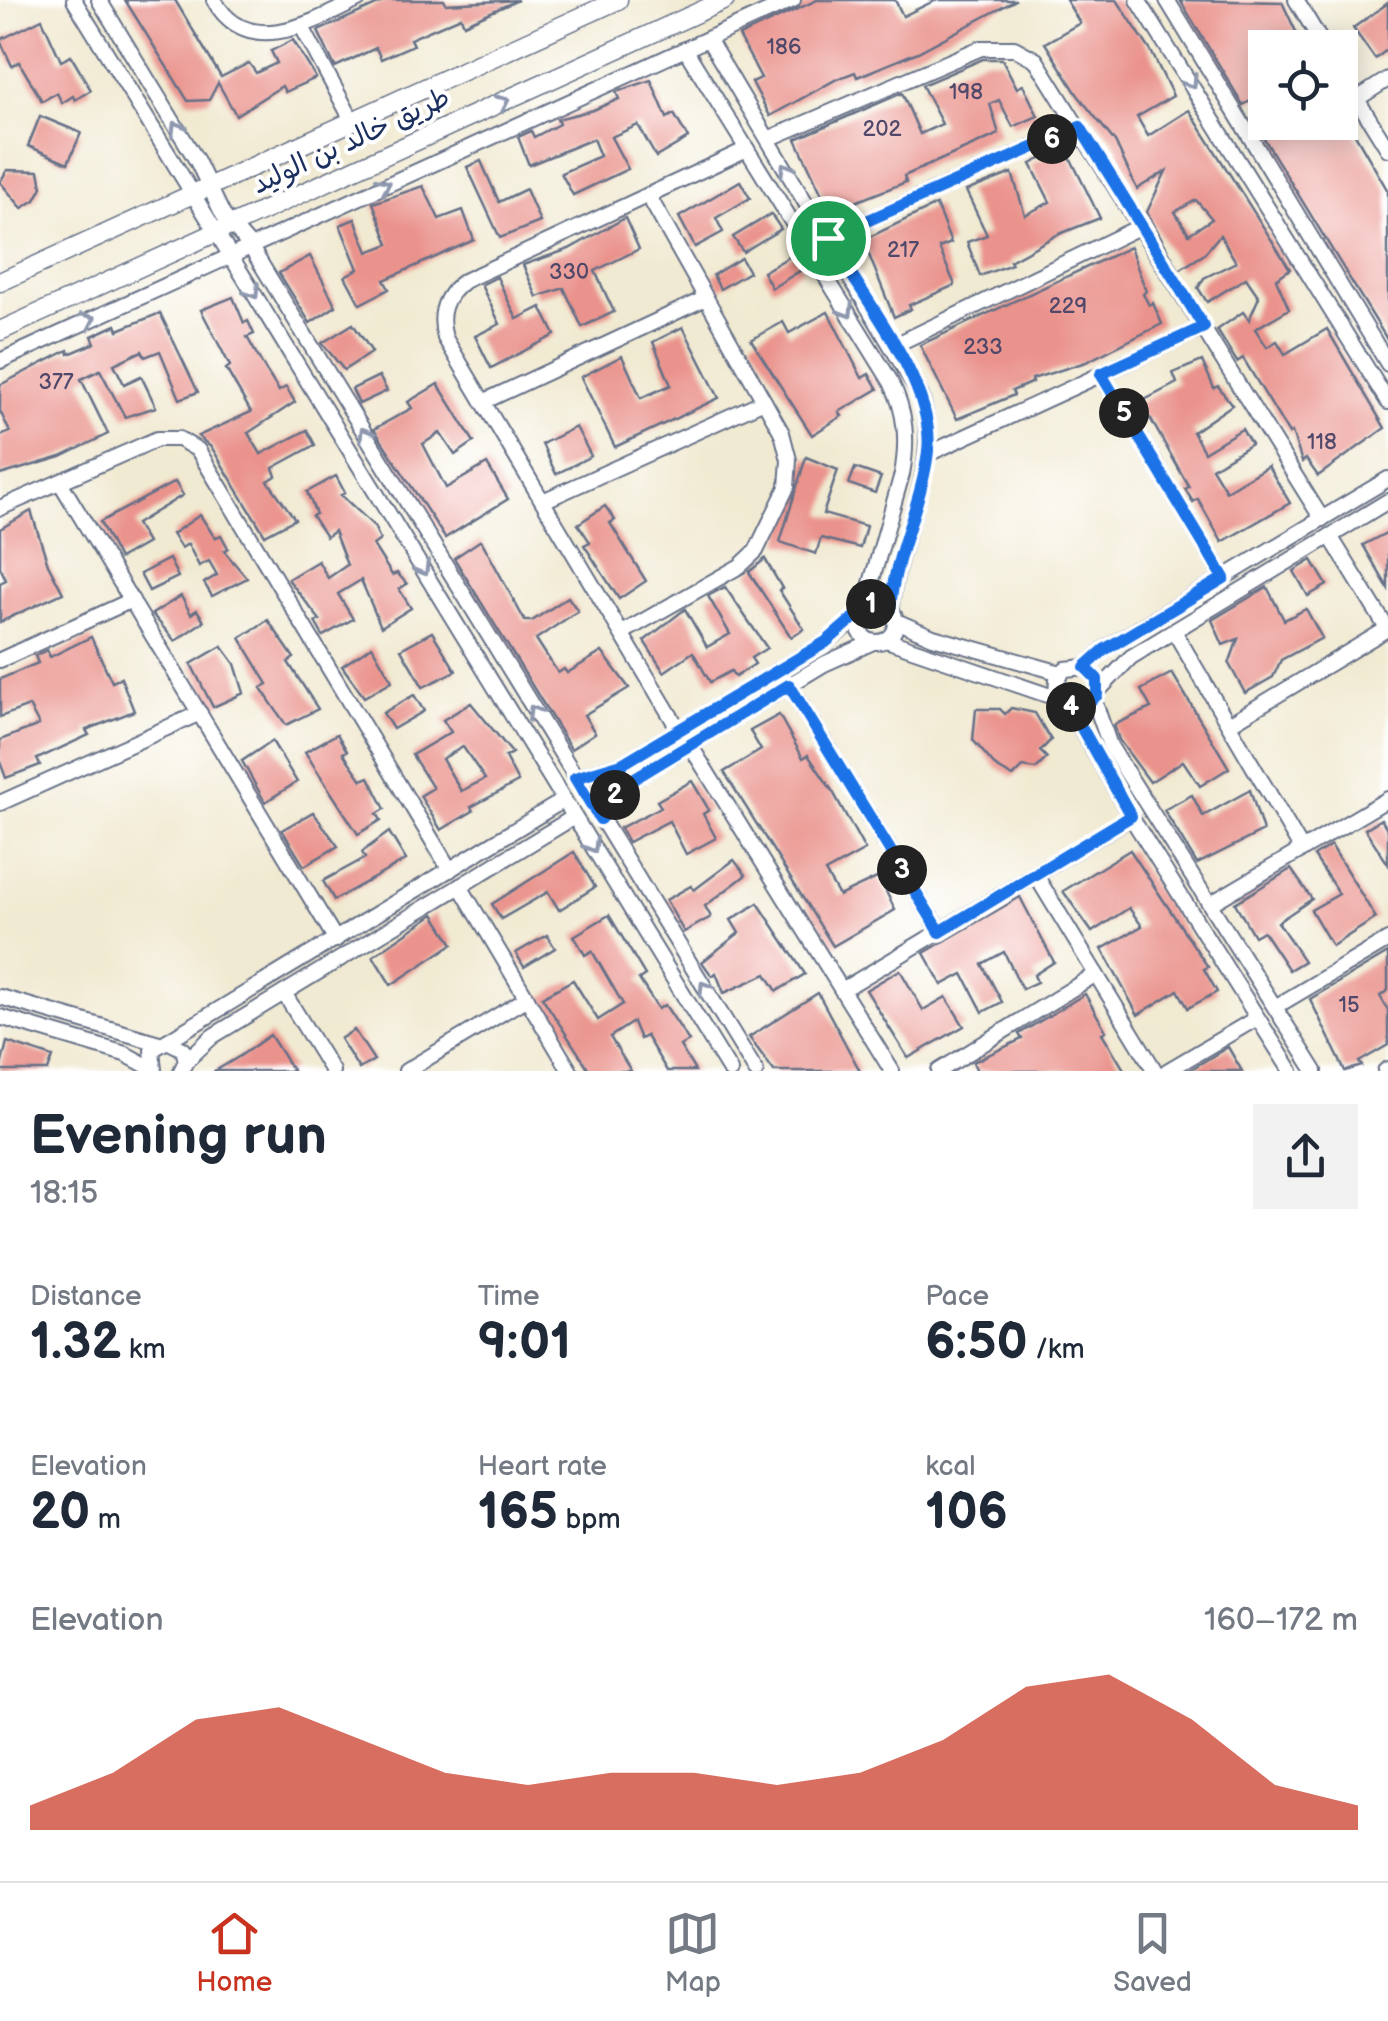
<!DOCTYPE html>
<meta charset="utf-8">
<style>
:root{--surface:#fff;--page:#f2f2f3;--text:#1f2937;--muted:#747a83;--line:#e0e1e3;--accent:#c8321e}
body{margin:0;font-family:"Balsamiq Sans","Playpen Sans Arabic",sans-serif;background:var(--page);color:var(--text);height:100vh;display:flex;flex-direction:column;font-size:38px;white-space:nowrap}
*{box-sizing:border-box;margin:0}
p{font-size:32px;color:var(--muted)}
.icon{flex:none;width:55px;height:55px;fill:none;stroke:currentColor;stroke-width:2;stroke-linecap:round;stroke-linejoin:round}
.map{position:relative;height:1071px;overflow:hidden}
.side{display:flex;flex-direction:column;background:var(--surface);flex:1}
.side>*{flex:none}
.tools{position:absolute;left:1248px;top:30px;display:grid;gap:20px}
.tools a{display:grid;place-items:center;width:110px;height:110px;border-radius:0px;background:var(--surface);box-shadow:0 5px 25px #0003;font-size:50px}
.pin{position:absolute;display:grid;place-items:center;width:85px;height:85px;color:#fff;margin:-42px;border:5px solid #fff;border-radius:50%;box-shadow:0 2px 10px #0007}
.km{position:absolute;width:50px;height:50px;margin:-25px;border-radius:50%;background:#222;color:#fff;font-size:28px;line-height:50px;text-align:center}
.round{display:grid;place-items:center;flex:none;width:105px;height:105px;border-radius:0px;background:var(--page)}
.headline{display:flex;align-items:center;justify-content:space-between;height:170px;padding:0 30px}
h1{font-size:55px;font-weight:700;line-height:75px}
.figures{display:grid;grid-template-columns:repeat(3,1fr);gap:15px;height:170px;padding:10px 30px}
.figures div{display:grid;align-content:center}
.figures b{font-size:50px;font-weight:700}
.figures small{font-size:28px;font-weight:400}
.figures p{font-size:28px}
.chart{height:280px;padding:20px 30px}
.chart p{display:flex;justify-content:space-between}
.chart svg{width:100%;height:180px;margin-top:10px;fill:var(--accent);opacity:.7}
.menu{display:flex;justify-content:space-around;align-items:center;height:140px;border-top:2px solid var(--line);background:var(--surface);font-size:28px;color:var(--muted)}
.menu a{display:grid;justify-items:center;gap:5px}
.menu .active{color:var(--accent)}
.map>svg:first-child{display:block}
.building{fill:#ea938c;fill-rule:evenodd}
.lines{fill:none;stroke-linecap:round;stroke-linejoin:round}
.minor-casing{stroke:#667087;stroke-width:18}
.tertiary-casing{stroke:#667087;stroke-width:21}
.minor{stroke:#fff;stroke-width:14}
.tertiary{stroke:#fff;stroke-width:18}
.oneway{stroke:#8d97ae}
.route-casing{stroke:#fff;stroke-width:20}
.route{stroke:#1a73e8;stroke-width:12}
.labels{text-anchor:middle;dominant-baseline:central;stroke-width:8;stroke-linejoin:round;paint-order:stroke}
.number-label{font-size:22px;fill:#4f486a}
.street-label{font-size:28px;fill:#1b2f5e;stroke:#fff}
</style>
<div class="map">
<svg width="1388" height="1071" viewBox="0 0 1388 1071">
<rect width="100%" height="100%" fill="#fff"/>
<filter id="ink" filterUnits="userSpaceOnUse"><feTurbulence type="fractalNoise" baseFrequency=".01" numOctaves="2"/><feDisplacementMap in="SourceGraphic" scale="20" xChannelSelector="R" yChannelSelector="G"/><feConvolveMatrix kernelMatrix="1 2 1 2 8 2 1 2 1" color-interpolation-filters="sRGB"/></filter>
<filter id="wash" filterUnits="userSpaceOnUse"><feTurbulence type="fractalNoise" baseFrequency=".0048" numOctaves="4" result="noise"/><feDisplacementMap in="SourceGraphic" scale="40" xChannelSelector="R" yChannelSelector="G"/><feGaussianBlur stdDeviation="2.25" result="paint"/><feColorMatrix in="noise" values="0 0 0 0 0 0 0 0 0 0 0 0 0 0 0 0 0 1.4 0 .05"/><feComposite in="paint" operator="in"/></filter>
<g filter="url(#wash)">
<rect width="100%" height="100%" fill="#f1ead2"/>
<g id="blocks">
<g class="building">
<polygon points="125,0 175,0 221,77 249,63 256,73 277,63 271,51 293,40 316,78 285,92 282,86 236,115 218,83 209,100 188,101"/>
<polygon points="387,0 444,0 446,4 518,0 464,24 461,17 410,39 413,45 381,59 376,48 335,67 318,31"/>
<polygon points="817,0 895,0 903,16 936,0 1016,0 918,52 857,77 855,72 837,79 770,116 752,82 761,78 739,36"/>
<path d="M1066,0h51l34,51 22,45 -36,21 11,19 41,-26 101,159 -14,10 13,30 -34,20 12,18 10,-6 8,13 42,-25 58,99 -67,48 -12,-17 -4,3 -10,-30 -3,2 -46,-76 -6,4 -20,-32 26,-18 6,8 10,-23 -13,-19 -39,24 -9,-14 6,-10 32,-16 -16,-27 -17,20 -24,15 -32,-58 19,-41 -29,18 -22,-47 -38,-48 -32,-51 35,-20zM1196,200l16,19 -23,15 -14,-22z"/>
<polygon points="1180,0 1282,2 1298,36 1279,48 1265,48 1265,55 1257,60 1265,74 1265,93 1243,105"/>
<polygon points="1388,3 1388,49 1375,59 1353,28"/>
<polygon points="42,19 61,61 71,56 91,90 75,100 73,96 62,103 57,93 42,101 19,62 12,66 0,40"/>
<polygon points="983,59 1002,59 1017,88 1023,85 1038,116 1013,127 999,100 990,104 999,134 904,176 906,182 830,212 796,139 902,93 920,134 942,124 922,85"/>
<polygon points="651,80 667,118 674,114 688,138 656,157 638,125 611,137 628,169 573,195 561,173 600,156 593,139 529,165 518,137 531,131 534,137 559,124 557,119 593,110 619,99 616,92"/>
<polygon points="40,116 81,133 68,163 28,146"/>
<polygon points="1288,122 1296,131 1310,122 1348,122 1388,191 1388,341 1263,137"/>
<polygon points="1065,147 1100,218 1057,235 1010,261 1012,264 980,276 967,242 987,235 966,191 1012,173 1025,215 1050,202 1031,164"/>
<polygon points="481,161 499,202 526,189 540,222 500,238 467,167"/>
<polygon points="7,170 39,171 42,187 35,200 22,208 0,182"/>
<polygon points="740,181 750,198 716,218 723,232 695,247 679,217"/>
<polygon points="423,186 439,219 463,210 474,240 384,280 389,289 360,304 345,276 358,269 340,225 355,219 368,252 389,244 373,203"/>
<polygon points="936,205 951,243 939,248 955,285 909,305 911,309 894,317 863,240"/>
<polygon points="771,214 781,229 743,252 733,237"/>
<polygon points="625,218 639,249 595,271 614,312 582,327 564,288 537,297 523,265 569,249"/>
<polygon points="1130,247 1146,291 1143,294 1149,305 1153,303 1162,324 1086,362 1032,379 1033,382 1012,391 1014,395 957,419 920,345"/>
<polygon points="794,254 803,269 772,288 763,272"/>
<polygon points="310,256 336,306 310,323 279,273"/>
<polygon points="741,258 749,272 720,289 713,275"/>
<polygon points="497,277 517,319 541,307 555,335 491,368 475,336 500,324 481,285"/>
<polygon points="233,297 244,323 248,321 254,334 247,337 265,369 279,391 286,387 295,402 248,433 261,454 307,430 315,445 273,468 276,476 268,481 295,519 265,535 212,448 198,436 251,412 226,369 230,366 201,310"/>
<polygon points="828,312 862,378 869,374 878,389 839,412 842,416 812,435 751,340 783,322 789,333"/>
<polygon points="160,313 198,392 180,399 160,351 145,357 142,351 114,364 124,384 141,376 156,407 125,417 100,370 81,379 108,434 61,457 0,475 0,436 10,432 0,411 0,385 68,350 69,354 95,343 92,336 116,325 118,330"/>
<polygon points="353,324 372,352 344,370 322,343"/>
<polygon points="683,327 719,398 615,447 581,377 622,356 641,398 671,385 653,342"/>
<polygon points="1202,361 1214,388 1218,386 1232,405 1193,432 1204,452 1242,429 1251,444 1212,468 1226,491 1268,466 1290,503 1222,542 1198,499 1193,502 1185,489 1189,487 1150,418 1144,421 1135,405 1177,383 1173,373"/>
<polygon points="379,376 387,391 359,404 352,389"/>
<polygon points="438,384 474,442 455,455 440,433 423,444 446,488 487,464 508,499 445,538 374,429 412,408 408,402"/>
<polygon points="576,427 591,456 556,474 542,444"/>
<polygon points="806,457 838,470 823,514 866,526 860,548 821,538 816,554 780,542"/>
<polygon points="855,468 881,477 875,493 849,484"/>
<polygon points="336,476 345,493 341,495 374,526 380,540 373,545 392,575 397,573 407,584 399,589 411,608 381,627 361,580 338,594 353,619 323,636 315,622 320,620 288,579 318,561 328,578 347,565 334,531 326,537 312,516 316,514 307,492"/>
<polygon points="175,482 183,495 136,524 147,543 119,559 100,522"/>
<polygon points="605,506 615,520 610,523 646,581 619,599 584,545 590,542 578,524"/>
<polygon points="31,511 48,564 63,593 0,622 0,583 6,580 0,567 0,529"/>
<polygon points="200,515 215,538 221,535 228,548 224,551 247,578 212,596 204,583 217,575 209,561 199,566 188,544 181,548 172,534"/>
<polygon points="1388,532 1388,588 1363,545"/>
<polygon points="481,540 525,621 532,621 568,597 578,611 536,639 558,673 564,669 567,673 602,652 629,688 584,715 595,733 571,749 454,558"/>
<polygon points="169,559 178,577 149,591 140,574"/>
<polygon points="765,559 782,588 779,590 804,629 791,637 749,572"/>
<polygon points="1312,560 1327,585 1308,596 1294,571"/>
<polygon points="725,587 767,648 751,658 755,664 735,677 731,671 710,682 693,652 664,672 644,641 685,609 707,647 730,634 708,596"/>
<polygon points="1267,587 1284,620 1306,609 1322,638 1281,660 1273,677 1245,693 1229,664 1238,639 1223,645 1212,620"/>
<polygon points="181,596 191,614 197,610 204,621 175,641 152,614"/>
<polygon points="268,620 294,658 288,662 318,709 286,725 261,688 268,684 240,638"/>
<polygon points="432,632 456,671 423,687 401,649"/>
<polygon points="91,637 112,682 121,678 134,711 86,730 89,735 37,759 40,765 6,778 0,762 0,740 39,725 29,706 0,717 0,679 38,663 35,656 47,650 50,657"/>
<polygon points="222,646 235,664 244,693 213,707 191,664"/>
<polygon points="372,646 392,681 364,697 342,666"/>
<polygon points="1172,673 1229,768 1200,786 1183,761 1150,782 1119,740 1114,725 1151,708 1141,690"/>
<polygon points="414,695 424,711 393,729 383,713"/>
<path d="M471,703l41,50 -7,4 13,25 -47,25 2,4 -32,19 -21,-34 13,-8 -21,-33 39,-23 -8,-12zM463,747l22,32 -24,12 -19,-32z"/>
<polygon points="1011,708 1035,713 1051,740 1040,751 1047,758 1036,769 1023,767 1013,777 996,767 973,740 976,709 1000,709 1005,714"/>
<polygon points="779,715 803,758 808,755 833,792 865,850 825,872 839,896 879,877 895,910 833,946 724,772 761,750 750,731"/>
<polygon points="337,734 347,751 343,753 362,780 369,777 385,809 377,814 381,820 358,834 305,752"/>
<polygon points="272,741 297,782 265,802 242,761"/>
<polygon points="692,781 709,810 703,814 716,838 686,854 669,821 628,842 620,828 661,807 657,801"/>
<polygon points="1250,790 1263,831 1197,864 1164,810 1192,795 1203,816"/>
<polygon points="313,812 338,846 304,866 282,830"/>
<polygon points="1381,819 1388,830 1388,864 1365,829"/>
<polygon points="389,832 406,860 334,900 323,881 365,858 362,852"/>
<polygon points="1331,845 1376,918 1332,946 1311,910 1339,894 1314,856"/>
<polygon points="1130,850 1208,967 1204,969 1217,992 1188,1008 1178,990 1138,1015 1102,949 1142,926 1129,908 1092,932 1063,891"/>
<polygon points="574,852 595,887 559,910 548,892 501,919 492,904"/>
<polygon points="734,860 746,875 705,906 711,917 684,932 666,900 691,886 694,890"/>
<polygon points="1291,869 1312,899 1278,922 1304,961 1289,970 1263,931 1254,936 1235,903"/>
<polygon points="1020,897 1054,962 1034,975 1037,982 1022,989 1004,952 982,964 1002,1002 983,1012 963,974 942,985 924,953"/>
<polygon points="758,903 805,974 777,991 766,974 724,993 716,973 712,976 702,962 739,933 731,920"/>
<polygon points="434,914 453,944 391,985 373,956"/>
<polygon points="609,915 645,975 639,979 658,1009 665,1005 689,1041 680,1046 695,1071 667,1071 646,1036 640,1039 633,1022 610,1037 631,1071 590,1071 542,997 573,980 598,1020 623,1004 592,951 585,955 574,936"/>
<polygon points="547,935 555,948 524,967 516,953"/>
<polygon points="1388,953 1388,990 1380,996 1388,1010 1388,1045 1359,1062 1362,1066 1345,1071 1310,999"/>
<polygon points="900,970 923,1010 946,997 964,1026 908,1058 866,990"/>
<polygon points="818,993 860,1071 774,1071 749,1037"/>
<polygon points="1085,994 1106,1031 1102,1033 1125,1071 977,1071 973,1062 1022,1039 1019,1034"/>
<polygon points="354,1030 374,1060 359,1069 340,1039"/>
<polygon points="270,1035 293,1071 215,1071 240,1056"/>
<polygon points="7,1042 53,1057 48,1071 0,1071"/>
<polygon points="1228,1047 1242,1071 1188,1071"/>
</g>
</g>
</g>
<g filter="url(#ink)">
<use href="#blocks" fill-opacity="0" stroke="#667087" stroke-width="2.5"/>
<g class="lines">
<defs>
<g id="minor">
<polyline points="74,0 730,1071"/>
<polyline points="99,0 197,161 223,215 250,246 756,1071"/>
<path d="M214,0c33,60 99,22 144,0"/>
<polyline points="1138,0 1388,402"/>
<polyline points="1167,0 1388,364"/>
<polyline points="1296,0 1325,48"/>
<polyline points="302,27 353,122"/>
<path d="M708,39l213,357c23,72 -25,141 -30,213"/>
<path d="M685,49l206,333c15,30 17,59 11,92l-38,134"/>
<polyline points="1340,72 1388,149"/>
<polyline points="1357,99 1388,79"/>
<polyline points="768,139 981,48 1014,48 1036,60 1322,519"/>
<polyline points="828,238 1079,127"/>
<polyline points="893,346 1141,226"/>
<polyline points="0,361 793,0"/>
<polyline points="1101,374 1224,578"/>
<polyline points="483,402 706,298"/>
<polyline points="928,454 1204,327"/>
<polyline points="60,482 336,940"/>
<polyline points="543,501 764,401"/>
<polyline points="0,508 157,439 179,439 198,450 450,870"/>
<polyline points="1330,536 1388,630"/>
<circle cx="877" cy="623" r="19"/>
<polyline points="896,621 933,637 1061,673"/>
<polyline points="1174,631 1302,850"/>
<polyline points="622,633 740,566 756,551 787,487 789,460 782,433 648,195"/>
<polyline points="886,640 1059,699"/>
<polyline points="0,660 132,600"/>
<polyline points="1085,667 1097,679 1097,695 1083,707 1069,707 1056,693 1057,679 1065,669 1085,667 1103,650 1388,479"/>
<polyline points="789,685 940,932"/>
<polyline points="1099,690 1131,657 1388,501"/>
<polyline points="1094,700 1110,746 1315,1071"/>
<polyline points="1069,707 1131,817 1291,1071"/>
<polyline points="1229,724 1387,629"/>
<path d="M679,730l-234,-392c-7,-24 -1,-42 19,-57l283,-132"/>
<polyline points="690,745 892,1071"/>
<polyline points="575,778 622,764 826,642 858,618"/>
<polyline points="0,803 200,713"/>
<polyline points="600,819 616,793 630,781 824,664 873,642"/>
<polyline points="1035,874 1155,1071"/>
<polyline points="460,886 570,1071"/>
<polyline points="1210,904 1388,799"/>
<polyline points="842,990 1131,817"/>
<polyline points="284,993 332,1071"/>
<polyline points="0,997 159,1043"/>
<polyline points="1275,1007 1388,940"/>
<polyline points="0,1017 125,1054 153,1069"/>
<polyline points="167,1041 564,800"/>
<polyline points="186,1061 213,1036 574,817"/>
<polyline points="154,1070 152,1050 167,1041 183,1049 186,1061 181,1071"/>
<polyline points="406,1071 527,998"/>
<polyline points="939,1071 1096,974"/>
<polyline points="1167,1071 1257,1018"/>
<polyline points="1385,1071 1388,1069"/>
</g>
<g id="tertiary">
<polyline points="0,282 618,0"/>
<polyline points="0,331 725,0"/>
</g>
</defs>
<use href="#minor" class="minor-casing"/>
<use href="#tertiary" class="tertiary-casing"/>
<use href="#minor" class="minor"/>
<use href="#tertiary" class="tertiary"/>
</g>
<defs><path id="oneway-chevron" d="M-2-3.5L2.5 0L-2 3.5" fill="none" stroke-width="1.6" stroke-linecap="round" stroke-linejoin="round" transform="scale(2.5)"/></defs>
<g class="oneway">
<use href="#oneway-chevron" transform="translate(1191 82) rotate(57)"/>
<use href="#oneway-chevron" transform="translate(503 102) rotate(-25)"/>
<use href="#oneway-chevron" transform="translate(177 128) rotate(-121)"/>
<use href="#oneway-chevron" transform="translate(786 169) rotate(-121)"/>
<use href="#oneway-chevron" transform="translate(384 185) rotate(-24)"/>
<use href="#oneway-chevron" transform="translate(253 292) rotate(58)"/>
<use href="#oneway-chevron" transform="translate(847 311) rotate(58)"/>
<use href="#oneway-chevron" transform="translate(89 320) rotate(-25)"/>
<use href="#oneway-chevron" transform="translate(365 434) rotate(-121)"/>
<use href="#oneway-chevron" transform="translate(423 569) rotate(59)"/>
<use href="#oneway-chevron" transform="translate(534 712) rotate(-121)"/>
<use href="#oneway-chevron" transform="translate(592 846) rotate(59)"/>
<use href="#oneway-chevron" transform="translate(705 988) rotate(-122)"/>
</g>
</g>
<g class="lines" filter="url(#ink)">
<defs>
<path id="route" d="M1080,127l124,200 -103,47 123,204 -120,72 -19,17 12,12v16l-14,12h-13l61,109 -191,116 -151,-247 -159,96 -30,38 -25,-41 47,-14 204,-122 44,-38 20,5c4,-55 32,-104 38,-158 8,-66 -67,-157 -100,-213z"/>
</defs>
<use href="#route" class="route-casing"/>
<use href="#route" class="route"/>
</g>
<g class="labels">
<g class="number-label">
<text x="784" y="47">186</text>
<text x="966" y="92">198</text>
<text x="882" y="129">202</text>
<text x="903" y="250">217</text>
<text x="569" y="272">330</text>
<text x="1068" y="306">229</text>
<text x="983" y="347">233</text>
<text x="56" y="382">377</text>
<text x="1322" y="442">118</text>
<text x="1349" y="1005">15</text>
</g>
<g class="street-label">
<text transform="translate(351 141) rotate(-25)">طريق خالد بن الوليد</text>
</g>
</g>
</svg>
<div class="tools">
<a><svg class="icon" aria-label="locate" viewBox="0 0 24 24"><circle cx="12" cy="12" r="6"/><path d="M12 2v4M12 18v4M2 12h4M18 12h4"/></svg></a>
</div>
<div class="pin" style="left:828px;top:238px;background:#1e9e55"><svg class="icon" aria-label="arrive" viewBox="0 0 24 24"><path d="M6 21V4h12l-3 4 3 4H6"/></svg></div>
<b class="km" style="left:871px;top:604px">1</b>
<b class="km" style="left:615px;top:795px">2</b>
<b class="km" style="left:902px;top:870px">3</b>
<b class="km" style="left:1071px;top:707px">4</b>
<b class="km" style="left:1124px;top:413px">5</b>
<b class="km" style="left:1052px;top:139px">6</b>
</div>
<section class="side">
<div class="headline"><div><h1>Evening run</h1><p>18:15</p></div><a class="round"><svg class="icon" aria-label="share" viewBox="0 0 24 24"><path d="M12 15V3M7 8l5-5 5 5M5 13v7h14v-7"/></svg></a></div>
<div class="figures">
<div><p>Distance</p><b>1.32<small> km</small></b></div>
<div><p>Time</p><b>9:01</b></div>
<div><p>Pace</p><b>6:50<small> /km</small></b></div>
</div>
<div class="figures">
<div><p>Elevation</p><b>20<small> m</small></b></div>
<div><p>Heart rate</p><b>165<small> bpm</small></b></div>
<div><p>kcal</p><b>106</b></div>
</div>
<div class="chart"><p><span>Elevation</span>160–172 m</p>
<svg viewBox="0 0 160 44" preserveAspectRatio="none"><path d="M0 44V38L10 30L20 17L30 14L40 22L50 30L60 33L70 30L80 30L90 33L100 30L110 22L120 9L130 6L140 17L150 33L160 38V44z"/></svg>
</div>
</section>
<nav class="menu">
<a class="active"><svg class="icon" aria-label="home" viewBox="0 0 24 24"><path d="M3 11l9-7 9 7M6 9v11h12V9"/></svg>Home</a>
<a><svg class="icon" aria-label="map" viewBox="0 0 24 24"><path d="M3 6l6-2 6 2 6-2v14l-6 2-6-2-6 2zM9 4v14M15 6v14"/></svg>Map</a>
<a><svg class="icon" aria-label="saved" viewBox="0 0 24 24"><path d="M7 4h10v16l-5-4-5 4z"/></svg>Saved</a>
</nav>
